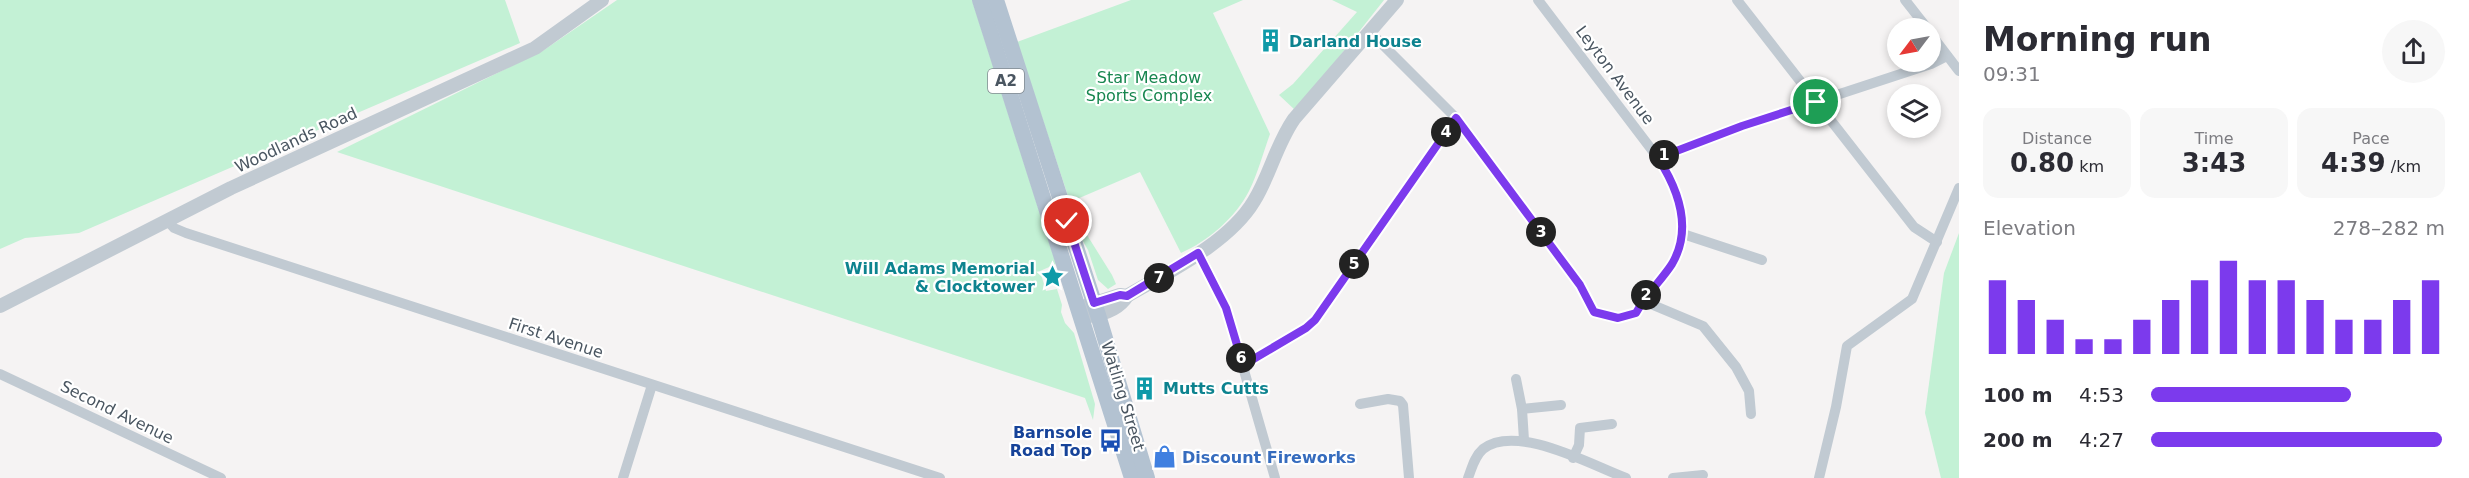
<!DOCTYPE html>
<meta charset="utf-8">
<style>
:root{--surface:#fff;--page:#f7f7f7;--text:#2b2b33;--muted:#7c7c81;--accent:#7c3aed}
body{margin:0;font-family:"DejaVu Sans",sans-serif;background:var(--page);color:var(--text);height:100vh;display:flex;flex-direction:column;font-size:22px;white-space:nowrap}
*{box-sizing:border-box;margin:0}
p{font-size:20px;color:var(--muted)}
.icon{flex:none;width:33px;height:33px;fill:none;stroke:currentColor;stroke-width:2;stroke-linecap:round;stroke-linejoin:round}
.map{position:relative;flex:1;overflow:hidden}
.panel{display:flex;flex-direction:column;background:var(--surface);width:510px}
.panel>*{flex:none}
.needle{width:39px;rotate:238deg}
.fabs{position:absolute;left:1887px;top:18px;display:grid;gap:12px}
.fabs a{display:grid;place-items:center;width:54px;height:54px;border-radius:50%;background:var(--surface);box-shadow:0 3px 9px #0003;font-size:30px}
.pin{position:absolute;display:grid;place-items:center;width:51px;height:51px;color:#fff;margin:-26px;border:3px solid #fff;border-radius:50%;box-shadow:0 2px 6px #0007}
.km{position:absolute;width:30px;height:30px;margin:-15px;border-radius:50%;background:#222;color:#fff;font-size:16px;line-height:30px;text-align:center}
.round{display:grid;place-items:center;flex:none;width:63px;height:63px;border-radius:32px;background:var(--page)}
.head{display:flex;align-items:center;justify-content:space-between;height:102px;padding:0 24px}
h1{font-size:33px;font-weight:700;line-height:45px}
.figures{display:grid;grid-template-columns:repeat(3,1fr);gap:9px;height:102px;padding:6px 24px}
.figures div{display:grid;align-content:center;border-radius:15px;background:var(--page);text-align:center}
.figures b{font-size:26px;font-weight:700}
.figures small{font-size:16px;font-weight:400}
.figures p{font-size:16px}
.chart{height:168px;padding:12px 24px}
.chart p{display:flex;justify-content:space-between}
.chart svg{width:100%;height:108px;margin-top:6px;stroke:var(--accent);stroke-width:6}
ul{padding:0 24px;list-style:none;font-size:20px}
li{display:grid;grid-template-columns:96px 72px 1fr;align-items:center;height:45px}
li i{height:15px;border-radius:8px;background:var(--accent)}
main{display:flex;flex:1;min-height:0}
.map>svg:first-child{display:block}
.green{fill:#c3f1d5}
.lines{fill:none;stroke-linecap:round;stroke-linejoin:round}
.minor{stroke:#c1cad2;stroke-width:10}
.tertiary{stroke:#c1cad2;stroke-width:14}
.primary{stroke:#b3c2d1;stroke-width:16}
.route-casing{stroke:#fff;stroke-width:12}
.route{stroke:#7c3aed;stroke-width:8}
.labels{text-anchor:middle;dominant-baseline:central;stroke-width:4.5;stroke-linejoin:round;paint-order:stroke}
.shield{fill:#fff;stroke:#808990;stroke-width:1.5}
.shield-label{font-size:15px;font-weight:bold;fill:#4a5661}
.culture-label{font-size:16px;font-weight:bold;fill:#0d838f;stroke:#fff;text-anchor:start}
.street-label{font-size:16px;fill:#4a5661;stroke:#fff}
.park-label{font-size:16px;fill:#17864f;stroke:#fff}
.transit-label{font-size:16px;font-weight:bold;fill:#164399;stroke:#fff;text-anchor:end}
.shop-label{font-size:16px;font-weight:bold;fill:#366cbe;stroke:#fff;text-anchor:start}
</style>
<main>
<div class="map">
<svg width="1959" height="478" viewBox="0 0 1959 478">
<rect width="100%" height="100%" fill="#f5f3f3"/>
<g class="green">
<polygon points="0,0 505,0 520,43 79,233 25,238 0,249"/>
<polygon points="617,0 972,0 1056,264 1040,271 1046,291 1057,289 1062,305 1061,312 1065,323 1074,333 1095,404 1093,420 1085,398 337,152 544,50"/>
<path d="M1131,0h112l-30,13 57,121c-7,19 -12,39 -21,57 -14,27 -41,50 -68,62l-41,-81 -70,30 -53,-160z"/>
<polygon points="1332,0 1384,0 1320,81 1294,109 1279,95 1293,84 1357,12"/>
<polygon points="1077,219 1112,275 1116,284 1108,289 1098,280 1088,250 1080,236"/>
<polygon points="1959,233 1959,478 1941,478 1925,413 1944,273"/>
</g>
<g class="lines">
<g class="minor">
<polyline points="1737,0 1914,227 1937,242"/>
<polyline points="1905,0 1927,28"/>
<path d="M1370,32l86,86 124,167 14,27 24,6 18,-5c10,-19 25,-31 36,-49 21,-35 6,-75 -14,-106l-120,-158"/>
<polyline points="1930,33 1959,71"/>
<polyline points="1658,158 1742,126 1931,64 1947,56"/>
<polyline points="167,220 174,228 186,233 940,478"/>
<polyline points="1683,234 1762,260"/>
<polyline points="1199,253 1226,308 1275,478"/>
<polyline points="1644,298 1653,305 1703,326 1736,367 1749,391 1751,414"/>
<polyline points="1243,365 1306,328 1315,320 1456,118"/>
<polyline points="0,374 221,478"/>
<polyline points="1516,379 1522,409"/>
<polyline points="1360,404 1388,399 1400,401 1403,405 1409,478"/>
<polyline points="1524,440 1522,409 1561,405"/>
<polyline points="1573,458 1579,445 1580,428 1612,424"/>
<polyline points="623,478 652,385"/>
<path d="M1468,478c4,-10 6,-21 15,-29 33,-26 108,16 143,29"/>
<polyline points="1673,478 1703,475"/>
<polyline points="1819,478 1836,407 1847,346 1912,299 1959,188"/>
</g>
<g class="tertiary">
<polyline points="0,306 231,188 535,48 602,0"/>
<polyline points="1086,306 1120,295 1127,296"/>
<path d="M1089,316c15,-2 30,-7 38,-20 41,-24 102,-53 127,-95 16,-26 22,-56 40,-82l103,-119"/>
</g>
<g class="primary">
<polyline points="980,0 1132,478"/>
<polyline points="996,0 1098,315 1147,478"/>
</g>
</g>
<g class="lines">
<defs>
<path id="route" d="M1067,221l27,82 26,-8 7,1 71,-43 28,55 17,57 2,-1 61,-36 9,-8 141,-202 124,167 14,27 24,6 18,-5c10,-19 25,-32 36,-49 21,-36 6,-75 -14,-106l84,-32 74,-24"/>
</defs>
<use href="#route" class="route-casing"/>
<use href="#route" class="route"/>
</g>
<defs>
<symbol id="building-bare" viewBox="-9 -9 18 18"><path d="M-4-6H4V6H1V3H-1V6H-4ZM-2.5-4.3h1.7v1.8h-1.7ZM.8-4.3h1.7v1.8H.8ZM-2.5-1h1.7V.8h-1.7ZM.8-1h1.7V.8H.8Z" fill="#0f9aa8" stroke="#fff" stroke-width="2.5" paint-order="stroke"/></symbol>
<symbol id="sight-bare" viewBox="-9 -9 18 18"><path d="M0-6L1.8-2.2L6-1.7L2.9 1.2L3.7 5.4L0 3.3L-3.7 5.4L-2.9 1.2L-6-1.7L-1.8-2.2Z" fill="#0f9aa8" stroke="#fff" stroke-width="2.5" paint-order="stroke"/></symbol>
<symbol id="bus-bare" viewBox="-9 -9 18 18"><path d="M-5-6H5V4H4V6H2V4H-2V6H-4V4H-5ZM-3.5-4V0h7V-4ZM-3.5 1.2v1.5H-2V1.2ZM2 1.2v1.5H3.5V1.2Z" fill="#1a4fb4" stroke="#fff" stroke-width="2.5" paint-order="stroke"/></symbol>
<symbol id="shop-bare" viewBox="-9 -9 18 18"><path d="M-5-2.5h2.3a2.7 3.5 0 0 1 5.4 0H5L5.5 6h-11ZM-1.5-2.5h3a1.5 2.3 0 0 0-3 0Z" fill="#3f7fe0" stroke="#fff" stroke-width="2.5" paint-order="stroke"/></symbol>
</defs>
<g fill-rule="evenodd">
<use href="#building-bare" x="1254" y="24" width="33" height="33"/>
<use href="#sight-bare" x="1036" y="260" width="33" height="33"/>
<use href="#building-bare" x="1128" y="372" width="33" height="33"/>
<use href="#bus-bare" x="1094" y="424" width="33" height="33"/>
<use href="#shop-bare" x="1148" y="440" width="33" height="33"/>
</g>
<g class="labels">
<rect class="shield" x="988" y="69" width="36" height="24" rx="4.5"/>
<g class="shield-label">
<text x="1006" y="81">A2</text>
</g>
<g class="culture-label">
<text x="1289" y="41">Darland House</text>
<text x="1035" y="268" text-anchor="end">Will Adams Memorial<tspan x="1035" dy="18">&amp; Clocktower</tspan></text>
<text x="1163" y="388">Mutts Cutts</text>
</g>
<g class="street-label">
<text transform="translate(1615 75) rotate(53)">Leyton Avenue</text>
<text transform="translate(296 140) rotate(-25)">Woodlands Road</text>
<text transform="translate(556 338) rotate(18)">First Avenue</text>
<text transform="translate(1123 396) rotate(73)">Watling Street</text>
<text transform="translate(117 412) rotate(26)">Second Avenue</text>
</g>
<g class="park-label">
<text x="1149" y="77">Star Meadow<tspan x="1149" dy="18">Sports Complex</tspan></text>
</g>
<g class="transit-label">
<text x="1092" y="432">Barnsole<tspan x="1092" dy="18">Road Top</tspan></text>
</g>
<g class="shop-label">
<text x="1182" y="457">Discount Fireworks</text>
</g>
</g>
</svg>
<div class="fabs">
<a><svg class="needle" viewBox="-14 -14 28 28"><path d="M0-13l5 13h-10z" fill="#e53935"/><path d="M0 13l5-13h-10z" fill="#7c7c81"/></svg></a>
<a><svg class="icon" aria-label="layers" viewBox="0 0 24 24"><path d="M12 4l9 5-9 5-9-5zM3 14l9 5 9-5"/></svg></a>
</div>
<div class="pin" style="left:1816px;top:102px;background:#1e9e55"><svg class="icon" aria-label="arrive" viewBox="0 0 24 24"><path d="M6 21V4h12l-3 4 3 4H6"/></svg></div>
<div class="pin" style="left:1067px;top:221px;background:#d93025"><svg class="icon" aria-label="check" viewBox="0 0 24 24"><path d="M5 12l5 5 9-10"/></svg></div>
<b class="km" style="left:1664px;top:155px">1</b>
<b class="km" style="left:1646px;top:295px">2</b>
<b class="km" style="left:1541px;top:232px">3</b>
<b class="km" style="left:1446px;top:132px">4</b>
<b class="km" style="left:1354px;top:264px">5</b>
<b class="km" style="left:1241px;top:358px">6</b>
<b class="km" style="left:1159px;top:278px">7</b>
</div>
<section class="panel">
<div class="head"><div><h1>Morning run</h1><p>09:31</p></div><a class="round"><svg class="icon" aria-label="share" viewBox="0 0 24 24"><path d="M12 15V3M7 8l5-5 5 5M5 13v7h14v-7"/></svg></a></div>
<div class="figures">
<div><p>Distance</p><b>0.80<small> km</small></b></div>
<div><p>Time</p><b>3:43</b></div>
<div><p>Pace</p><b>4:39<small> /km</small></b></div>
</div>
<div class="chart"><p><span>Elevation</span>278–282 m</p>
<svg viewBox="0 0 160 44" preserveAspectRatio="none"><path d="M5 44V14M15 44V22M25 44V30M35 44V38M45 44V38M55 44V30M65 44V22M75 44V14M85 44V6M95 44V14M105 44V14M115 44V22M125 44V30M135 44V30M145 44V22M155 44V14"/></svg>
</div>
<ul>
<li><b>100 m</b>4:53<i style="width:68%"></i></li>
<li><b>200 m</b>4:27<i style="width:99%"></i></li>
</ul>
</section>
</main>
